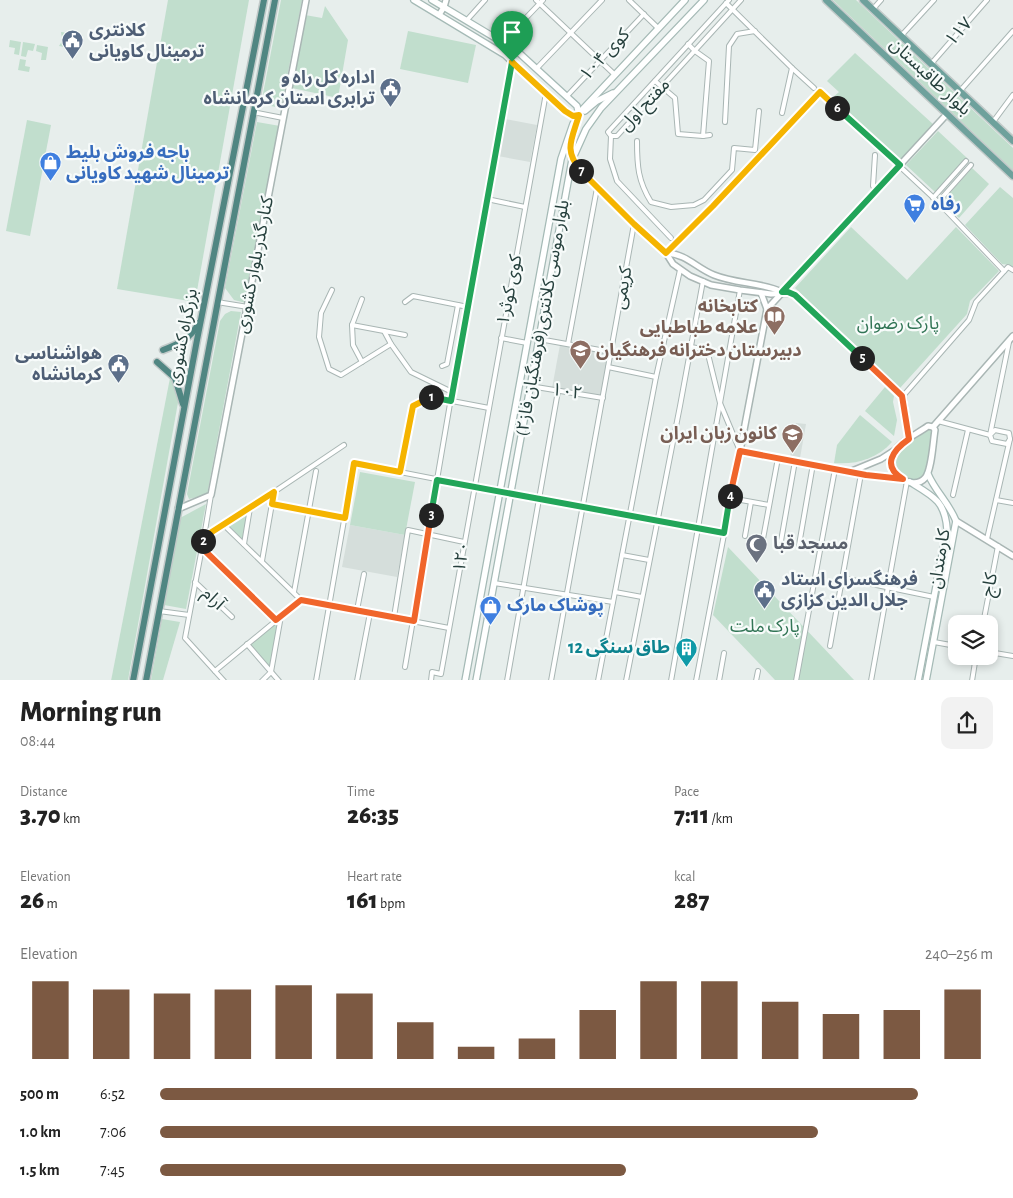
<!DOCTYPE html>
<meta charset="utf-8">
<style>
:root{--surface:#fff;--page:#f2f2f2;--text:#222;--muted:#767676;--accent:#7c5942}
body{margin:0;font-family:"Alegreya Sans","Noto Sans Arabic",sans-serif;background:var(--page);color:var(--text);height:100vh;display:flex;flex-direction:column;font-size:19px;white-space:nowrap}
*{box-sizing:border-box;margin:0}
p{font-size:16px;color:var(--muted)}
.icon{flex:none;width:28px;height:28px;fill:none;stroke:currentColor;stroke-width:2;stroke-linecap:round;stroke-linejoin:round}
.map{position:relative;height:680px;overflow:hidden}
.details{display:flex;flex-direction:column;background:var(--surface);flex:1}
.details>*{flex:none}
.controls{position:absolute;left:948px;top:615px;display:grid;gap:10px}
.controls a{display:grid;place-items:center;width:50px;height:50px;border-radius:10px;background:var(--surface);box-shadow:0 2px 8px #0003;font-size:25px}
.pin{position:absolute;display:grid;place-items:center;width:42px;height:42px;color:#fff;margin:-51px -21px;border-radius:50% 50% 50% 0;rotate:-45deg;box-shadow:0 0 5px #0007}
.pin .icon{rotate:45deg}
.km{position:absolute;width:25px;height:25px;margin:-12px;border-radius:50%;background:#222;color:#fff;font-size:14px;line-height:25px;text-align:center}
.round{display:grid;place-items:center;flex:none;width:52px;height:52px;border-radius:10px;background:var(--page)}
.head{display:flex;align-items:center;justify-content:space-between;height:85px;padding:0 20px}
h1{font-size:28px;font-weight:800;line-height:38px}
.figures{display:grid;grid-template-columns:repeat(3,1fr);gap:8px;height:85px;padding:5px 20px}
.figures div{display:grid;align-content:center}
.figures b{font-size:25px;font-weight:800}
.figures small{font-size:14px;font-weight:400}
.figures p{font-size:14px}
.chart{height:140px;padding:10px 20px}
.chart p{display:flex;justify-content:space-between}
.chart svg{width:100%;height:90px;margin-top:5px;stroke:var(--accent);stroke-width:6}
ul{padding:0 20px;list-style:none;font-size:16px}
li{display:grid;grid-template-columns:80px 60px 1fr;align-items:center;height:38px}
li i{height:12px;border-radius:6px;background:var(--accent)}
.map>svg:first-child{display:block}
.built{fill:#d5dedb}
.green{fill:#c1decd}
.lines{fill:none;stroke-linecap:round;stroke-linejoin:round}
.minor-casing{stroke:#a9b6b4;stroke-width:6}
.tertiary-casing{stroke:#a9b6b4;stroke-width:8}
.secondary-casing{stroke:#a5bab6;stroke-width:8}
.primary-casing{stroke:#c2cac9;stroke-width:9}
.trunk-casing{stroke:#c2cac9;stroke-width:9}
.minor{stroke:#fff;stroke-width:4}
.tertiary{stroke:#fff;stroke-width:5}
.secondary{stroke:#fff;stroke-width:5.5}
.primary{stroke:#6ea19c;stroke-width:6}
.trunk{stroke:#508682;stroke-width:6}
.split-1-casing{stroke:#fff;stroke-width:10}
.split-2-casing{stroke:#fff;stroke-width:10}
.split-3-casing{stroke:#fff;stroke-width:10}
.split-4-casing{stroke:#fff;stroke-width:10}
.split-5-casing{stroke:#fff;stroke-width:10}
.split-6-casing{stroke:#fff;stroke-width:10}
.split-7-casing{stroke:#fff;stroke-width:10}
.split-8-casing{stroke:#fff;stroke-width:10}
.split-1{stroke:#22a559;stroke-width:6}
.split-2{stroke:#f5b400;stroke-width:6}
.split-3{stroke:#f0652b;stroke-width:6}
.split-4{stroke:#22a559;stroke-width:6}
.split-5{stroke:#f0652b;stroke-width:6}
.split-6{stroke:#22a559;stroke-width:6}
.split-7{stroke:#f5b400;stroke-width:6}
.split-8{stroke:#f5b400;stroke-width:6}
.labels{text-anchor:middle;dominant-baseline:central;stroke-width:4.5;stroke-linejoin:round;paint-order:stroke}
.service-label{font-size:18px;font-weight:bold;fill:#4e5e75;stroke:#f7fbfa;text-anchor:start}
.street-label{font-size:18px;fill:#26403d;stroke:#f7fbfa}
.shop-label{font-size:18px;font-weight:bold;fill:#366cbe;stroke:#f7fbfa;text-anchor:start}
.education-label{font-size:18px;font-weight:bold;fill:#785e54;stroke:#f7fbfa;text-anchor:end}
.park-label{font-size:18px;fill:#327556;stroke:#f7fbfa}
.worship-label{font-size:18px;font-weight:bold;fill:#5b616d;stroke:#f7fbfa;text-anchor:start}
.culture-label{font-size:18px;font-weight:bold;fill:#0d838f;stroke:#f7fbfa;text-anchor:end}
</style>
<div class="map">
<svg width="1013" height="681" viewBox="0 0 1013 681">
<rect width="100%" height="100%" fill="#e7eeec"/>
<g class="built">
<polygon points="505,119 537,125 530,162 498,156"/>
<polygon points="560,345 609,353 601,396 552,388"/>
<polygon points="796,423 806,424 800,458 790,457 793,441 797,441 797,439 793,438"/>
<polygon points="350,525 405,535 397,577 342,567"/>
</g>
<g class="green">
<polygon points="168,0 249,0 195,302 117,289"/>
<polygon points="281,0 302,0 281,108 261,104"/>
<polygon points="833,0 856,0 1013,148 1013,170"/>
<polygon points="325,6 348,40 338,98 292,88 305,15 322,18"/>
<polygon points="408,31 476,45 468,83 400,69"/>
<polygon points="61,32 83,35 82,41 62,38"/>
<polygon points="10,40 21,42 19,55 14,54 15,48 9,47"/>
<polygon points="62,41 81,45 80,50 59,46"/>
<polygon points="23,42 35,44 33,51 28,50 26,57 21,56"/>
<polygon points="37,45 48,47 46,60 41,60 42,53 36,51"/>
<polygon points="855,53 934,125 900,161 831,99 839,92 827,81"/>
<polygon points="20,59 26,60 25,66 30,67 29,72 18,70"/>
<polygon points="27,120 51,125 30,236 6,231"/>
<polygon points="257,122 280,126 246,303 234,300 225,288"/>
<polygon points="938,131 967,158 935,192 906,165"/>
<polygon points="972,168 989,184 959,218 942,202"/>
<polygon points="1000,187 1013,198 1013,267 1010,265 1002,264 965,225"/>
<polygon points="851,227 907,280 956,227 999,271 970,301 967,314 900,388 795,288"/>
<polygon points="231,311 241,312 207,495 189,499 187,494 220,321 225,314"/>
<polygon points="170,378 175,385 179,397 128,680 111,681"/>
<polygon points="885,387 894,396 893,402 897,420 894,436 865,411"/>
<path d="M860,415l32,27c-15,17 -37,23 -58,21l3,-18z"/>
<path d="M929,427l3,1 1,3 -6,42c-10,13 -19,7 -31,0l-4,-14 8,-12z"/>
<polygon points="360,472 415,482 405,535 350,525"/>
<polygon points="206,504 186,609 164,605 180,518"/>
<polygon points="248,512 243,540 228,525"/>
<polygon points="728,547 854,680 775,680 713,615"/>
<polygon points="162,619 180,622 163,680 151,680"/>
<polygon points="279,620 270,668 250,644"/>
</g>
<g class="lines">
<defs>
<g id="minor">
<polyline points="536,0 614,74"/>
<polyline points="629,0 658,28"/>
<polyline points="729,0 608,132 611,136 617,136 741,0"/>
<polyline points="726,3 792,68 782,113"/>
<polyline points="873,9 881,0"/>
<polyline points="467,20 485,0"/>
<polyline points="901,36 934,0"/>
<polyline points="503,42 543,0"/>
<polyline points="688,44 695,51 709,61 703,136"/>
<polyline points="931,64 987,0"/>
<polyline points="537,68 602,0"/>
<polyline points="792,68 814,88"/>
<polyline points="655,81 675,98 678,134 703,136 710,135"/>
<polyline points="960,91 1013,31"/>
<polyline points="567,96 644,14"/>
<polyline points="253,112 283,118"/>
<polyline points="725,122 729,46 737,34 755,31"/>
<polyline points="993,122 1013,95"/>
<polyline points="611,136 610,159 617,181 671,238"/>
<path d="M637,141c0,25 1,40 14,61l20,5 23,-2 10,-5 28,-30 2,-22 21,2 4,-39"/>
<polyline points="875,155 873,186 876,191"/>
<polyline points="933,198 966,161"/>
<polyline points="487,199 525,207"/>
<polyline points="938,202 971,165"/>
<polyline points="666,253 713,206 820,92 938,202 1004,271"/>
<polyline points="332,290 321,313 319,337 329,369 341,375 391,344"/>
<polyline points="362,299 352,325 384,331 391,344 411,372 452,392"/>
<polyline points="217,302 248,307"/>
<polyline points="405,302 413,296 468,307"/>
<polyline points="352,325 353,345 362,362"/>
<polyline points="384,331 405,335"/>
<polyline points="501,338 527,343"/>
<polyline points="539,339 611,352"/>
<polyline points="568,344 597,188"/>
<polyline points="691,347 707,350 720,403 740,451 696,681"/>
<polyline points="442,366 447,364 458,305"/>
<polyline points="608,367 656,377"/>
<polyline points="530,386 603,398"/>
<polyline points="903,396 969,320 976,302 1008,267 1013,270"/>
<polyline points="938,421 990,435 1009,342"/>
<polygon points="995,430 1009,433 1010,439 1007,444 992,441 990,435"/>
<polyline points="400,472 413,406 431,397 489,408"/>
<polyline points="953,495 968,430"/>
<polyline points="730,498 769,505"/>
<polyline points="996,500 1013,503"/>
<polyline points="272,504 345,518"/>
<polyline points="224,525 301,600 449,628"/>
<polyline points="745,536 751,502"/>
<polyline points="204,537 211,495"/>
<polyline points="763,539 778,458"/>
<polyline points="987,539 1010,439"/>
<polyline points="781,541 795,461"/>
<polyline points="244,544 250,508"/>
<polyline points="799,545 813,464"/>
<polyline points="202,548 277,620"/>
<polyline points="622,555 649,560"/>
<polyline points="262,561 274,492"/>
<polyline points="843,578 934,597"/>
<polyline points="195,582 232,617"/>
<polyline points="494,583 613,602"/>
<polyline points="294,592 316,471"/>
<polyline points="615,592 642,597"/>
<polyline points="357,610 364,574"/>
<polyline points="159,611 189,615"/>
<polyline points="394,617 408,530 464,542"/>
<polyline points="983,624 998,546"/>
<polyline points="934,642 956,646"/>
<polyline points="247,644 279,681"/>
<polyline points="830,646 861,474"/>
<polyline points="989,652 1013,656"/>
<polyline points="405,667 452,392 512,62"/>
<polyline points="215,671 301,600"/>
<polyline points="224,681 185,638 204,537 250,508 344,445"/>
<polyline points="262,681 271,672 281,616"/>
<polyline points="316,681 354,463 538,499 724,533"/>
<polyline points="357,681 370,613"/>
<polyline points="431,681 432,672 441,674 546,93"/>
<polyline points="507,681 558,391"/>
<polyline points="551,681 634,224"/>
<polyline points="598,681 656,377 680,270"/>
<polyline points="626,681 680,406 703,281"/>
<polyline points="671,681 740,290"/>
<polyline points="719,681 724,653"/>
<polyline points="756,681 758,671"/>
<polyline points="796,681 835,469"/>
<polyline points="871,681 907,481"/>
<polyline points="972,681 976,656"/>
</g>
<g id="tertiary">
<polyline points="439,15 444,7 446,0"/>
<polyline points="572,160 634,224 666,253 673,264 690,276 711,285 740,290 771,294 788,293 795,295 903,396 909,439"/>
<path d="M666,253c21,1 30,15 48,22 22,9 47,7 68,17"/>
<polyline points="761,293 767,309"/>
<path d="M928,426l5,1 2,3c-2,11 -3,40 -10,48 -13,15 -46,-8 -28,-30 7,-9 22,-15 31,-22z"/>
<polyline points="933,427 1013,336"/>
<polyline points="852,471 881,459 895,450"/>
<polyline points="903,479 866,475 740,451 767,309 947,114"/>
<polyline points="178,509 211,495 306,0"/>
<polyline points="956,521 1013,556"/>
</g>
<g id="secondary">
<polyline points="414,0 505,55 565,111 573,115 579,115"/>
<polyline points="432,0 517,51 577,106 579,115"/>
<polyline points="585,111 597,101 613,93"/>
<polyline points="572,160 570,149 576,124"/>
<path d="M910,482c23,14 35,19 37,47l-29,152"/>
<polyline points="465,681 561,159 573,124 582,110 685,0"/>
<polyline points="476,681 572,160 586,129 601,108 704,0"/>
<path d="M926,681l30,-160c-7,-18 -21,-30 -28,-47"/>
</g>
<g id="primary">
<polyline points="826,0 1013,176"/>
<polyline points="863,0 1013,141"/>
</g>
<g id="trunk">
<path d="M163,350c16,-6 27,-11 36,-27"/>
<polyline points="157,362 175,378 183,404"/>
<polyline points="133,681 197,340 264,0"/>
<polyline points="146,681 275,0"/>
</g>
</defs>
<use href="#minor" class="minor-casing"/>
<use href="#tertiary" class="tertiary-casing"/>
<use href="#secondary" class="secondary-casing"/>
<use href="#primary" class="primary-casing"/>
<use href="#trunk" class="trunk-casing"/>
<use href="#minor" class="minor"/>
<use href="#tertiary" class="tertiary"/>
<use href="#secondary" class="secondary"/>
<use href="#primary" class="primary"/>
<use href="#trunk" class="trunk"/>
</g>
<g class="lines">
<defs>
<polyline id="split-1" points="431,397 451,401 512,62"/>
<polyline id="split-2" points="203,541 204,537 274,492 272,504 345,518 354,463 400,472 413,406 431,397"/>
<polyline id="split-3" points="203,541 202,548 276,620 301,600 414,621 431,515"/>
<polyline id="split-4" points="431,515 437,480 724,533 730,496"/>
<path id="split-5" d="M730,496l10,-45 126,24 37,4c-22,-13 -10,-29 6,-40l-7,-43 -40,-38"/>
<polyline id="split-6" points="837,108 900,165 782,292 788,292 795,295 862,358"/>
<polyline id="split-7" points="581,171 634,224 666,253 713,206 820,92 837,108"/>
<path id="split-8" d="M512,62l53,49 8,5 6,-1c-7,24 -16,35 2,56"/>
</defs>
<use href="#split-1" class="split-1-casing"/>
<use href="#split-2" class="split-2-casing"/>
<use href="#split-3" class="split-3-casing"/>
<use href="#split-4" class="split-4-casing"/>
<use href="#split-5" class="split-5-casing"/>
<use href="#split-6" class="split-6-casing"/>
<use href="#split-7" class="split-7-casing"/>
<use href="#split-8" class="split-8-casing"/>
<use href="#split-1" class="split-1"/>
<use href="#split-2" class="split-2"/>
<use href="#split-3" class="split-3"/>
<use href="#split-4" class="split-4"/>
<use href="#split-5" class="split-5"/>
<use href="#split-6" class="split-6"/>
<use href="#split-7" class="split-7"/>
<use href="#split-8" class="split-8"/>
</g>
<defs>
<symbol id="civic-pin" viewBox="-11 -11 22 30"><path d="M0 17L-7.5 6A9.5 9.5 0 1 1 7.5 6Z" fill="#5c6f8a" stroke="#f7fbfa"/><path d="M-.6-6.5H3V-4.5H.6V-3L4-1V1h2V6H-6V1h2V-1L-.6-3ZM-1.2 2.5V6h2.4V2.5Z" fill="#fff"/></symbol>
<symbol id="shop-pin" viewBox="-11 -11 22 30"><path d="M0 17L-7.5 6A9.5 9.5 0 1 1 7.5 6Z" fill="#3f7fe0" stroke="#f7fbfa"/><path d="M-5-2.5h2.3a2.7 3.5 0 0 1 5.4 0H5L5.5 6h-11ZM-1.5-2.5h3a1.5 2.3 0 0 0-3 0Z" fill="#fff"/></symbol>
<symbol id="supermarket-pin" viewBox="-11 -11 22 30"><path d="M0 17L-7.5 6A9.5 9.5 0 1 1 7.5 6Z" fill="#3f7fe0" stroke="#f7fbfa"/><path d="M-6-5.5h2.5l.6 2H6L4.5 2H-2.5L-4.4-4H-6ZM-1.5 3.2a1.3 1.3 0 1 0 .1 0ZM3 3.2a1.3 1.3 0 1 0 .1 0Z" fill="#fff"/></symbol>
<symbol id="library-pin" viewBox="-11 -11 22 30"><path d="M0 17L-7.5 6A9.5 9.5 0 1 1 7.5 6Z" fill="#8d6e63" stroke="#f7fbfa"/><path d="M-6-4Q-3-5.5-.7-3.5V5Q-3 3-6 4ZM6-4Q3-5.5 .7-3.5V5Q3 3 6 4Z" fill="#fff"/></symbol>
<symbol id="school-pin" viewBox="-11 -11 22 30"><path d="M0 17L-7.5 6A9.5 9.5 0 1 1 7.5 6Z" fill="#8d6e63" stroke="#f7fbfa"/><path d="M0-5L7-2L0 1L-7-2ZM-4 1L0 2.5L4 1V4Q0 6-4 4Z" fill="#fff"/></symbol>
<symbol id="university-pin" viewBox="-11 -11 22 30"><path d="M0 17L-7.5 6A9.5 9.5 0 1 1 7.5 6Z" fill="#8d6e63" stroke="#f7fbfa"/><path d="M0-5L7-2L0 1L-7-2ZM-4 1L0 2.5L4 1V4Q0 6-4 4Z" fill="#fff"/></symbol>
<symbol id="mosque-pin" viewBox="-11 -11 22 30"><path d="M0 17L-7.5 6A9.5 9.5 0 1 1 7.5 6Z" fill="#6b7280" stroke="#f7fbfa"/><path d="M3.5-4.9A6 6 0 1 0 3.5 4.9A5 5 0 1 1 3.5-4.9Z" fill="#fff"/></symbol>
<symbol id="building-pin" viewBox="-11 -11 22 30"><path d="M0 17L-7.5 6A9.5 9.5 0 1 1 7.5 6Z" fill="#0f9aa8" stroke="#f7fbfa"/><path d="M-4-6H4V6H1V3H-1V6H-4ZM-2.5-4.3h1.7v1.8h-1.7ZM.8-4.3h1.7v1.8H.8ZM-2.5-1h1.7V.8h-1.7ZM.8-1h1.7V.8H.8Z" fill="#fff"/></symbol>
</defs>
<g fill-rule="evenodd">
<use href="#civic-pin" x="60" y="28" width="25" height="34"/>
<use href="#civic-pin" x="378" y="76" width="25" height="34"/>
<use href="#shop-pin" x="38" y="150" width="25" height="34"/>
<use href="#supermarket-pin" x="902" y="192" width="25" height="34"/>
<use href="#library-pin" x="762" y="304" width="25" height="34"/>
<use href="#school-pin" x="568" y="338" width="25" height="34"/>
<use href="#civic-pin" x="106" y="352" width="25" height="34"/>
<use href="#university-pin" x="780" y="422" width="25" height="34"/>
<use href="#mosque-pin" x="744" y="532" width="25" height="34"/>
<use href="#civic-pin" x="752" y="578" width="25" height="34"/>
<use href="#shop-pin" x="478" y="594" width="25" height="34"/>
<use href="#building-pin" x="674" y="636" width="25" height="34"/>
</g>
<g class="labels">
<g class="service-label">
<text x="89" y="31">کلانتری<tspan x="89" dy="21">ترمینال کاویانی</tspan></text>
<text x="375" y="78" text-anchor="end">اداره کل راه و<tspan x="375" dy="21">ترابری استان کرمانشاه</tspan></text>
<text x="102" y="354" text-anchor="end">هواشناسی<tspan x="102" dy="21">کرمانشاه</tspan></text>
<text x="781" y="580">فرهنگسرای استاد<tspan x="781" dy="21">جلال الدین کزازی</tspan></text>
</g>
<g class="street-label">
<text transform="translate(959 32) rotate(-48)">۱۱۷</text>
<text transform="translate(605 55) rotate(-47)">کوی ۱۰۴</text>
<text transform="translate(930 77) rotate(43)">بلوار طاقبستان</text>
<text transform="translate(645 105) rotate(-47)">مفتح اول</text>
<text transform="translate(255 265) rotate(-79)">کنار گذر بلوار کشوری</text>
<text transform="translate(623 288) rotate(-80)">کریمی</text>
<text transform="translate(510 290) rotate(-79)">کوی کوثر۱</text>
<text transform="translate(543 318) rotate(-80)">بلوار موسی کلانتری(فرهنگیان فاز۲)</text>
<text transform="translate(183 337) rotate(-79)">بزرگراه کشوری</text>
<text transform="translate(567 392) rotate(9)">۱۰۲</text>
<text transform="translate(462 557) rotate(-80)">۱۲۰</text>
<text transform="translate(940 559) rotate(-81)">کارمندان</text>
<text transform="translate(990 585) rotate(-79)">کاج</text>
<text transform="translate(213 599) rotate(44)">آرام</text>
</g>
<g class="shop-label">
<text x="66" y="153">باجه فروش بلیط<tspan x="66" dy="21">ترمینال شهید کاویانی</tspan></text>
<text x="931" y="205">رفاه</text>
<text x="507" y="606">پوشاک مارک</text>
</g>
<g class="education-label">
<text x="758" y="307">کتابخانه<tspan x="758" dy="21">علامه طباطبایی</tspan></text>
<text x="596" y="351" text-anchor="start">دبیرستان دخترانه فرهنگیان</text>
<text x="777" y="434">کانون زبان ایران</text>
</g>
<g class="park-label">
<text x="898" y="324">پارک رضوان</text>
<text x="765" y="627">پارک ملت</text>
</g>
<g class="worship-label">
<text x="773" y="544">مسجد قبا</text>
</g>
<g class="culture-label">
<text x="670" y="648">طاق سنگی 12</text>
</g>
</g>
</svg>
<div class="controls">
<a><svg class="icon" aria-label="layers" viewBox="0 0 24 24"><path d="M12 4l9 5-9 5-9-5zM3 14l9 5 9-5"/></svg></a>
</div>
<div class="pin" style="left:512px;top:62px;background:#1e9e55"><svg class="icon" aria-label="arrive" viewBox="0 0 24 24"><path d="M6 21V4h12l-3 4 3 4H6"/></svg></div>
<b class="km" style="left:431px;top:397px">1</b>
<b class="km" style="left:203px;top:541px">2</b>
<b class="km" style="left:431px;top:515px">3</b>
<b class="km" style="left:730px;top:496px">4</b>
<b class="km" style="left:862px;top:358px">5</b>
<b class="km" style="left:837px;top:108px">6</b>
<b class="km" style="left:581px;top:171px">7</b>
</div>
<section class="details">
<div class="head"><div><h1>Morning run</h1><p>08:44</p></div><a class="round"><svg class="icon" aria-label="share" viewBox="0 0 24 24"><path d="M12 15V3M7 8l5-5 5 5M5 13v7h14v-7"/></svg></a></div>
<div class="figures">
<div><p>Distance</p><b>3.70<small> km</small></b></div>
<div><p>Time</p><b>26:35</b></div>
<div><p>Pace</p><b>7:11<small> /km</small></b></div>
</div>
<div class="figures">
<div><p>Elevation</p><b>26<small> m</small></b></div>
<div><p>Heart rate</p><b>161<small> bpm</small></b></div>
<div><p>kcal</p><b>287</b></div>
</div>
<div class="chart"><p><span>Elevation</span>240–256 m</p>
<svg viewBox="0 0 160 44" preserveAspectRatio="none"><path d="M5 44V6M15 44V10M25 44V12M35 44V10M45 44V8M55 44V12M65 44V26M75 44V38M85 44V34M95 44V20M105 44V6M115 44V6M125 44V16M135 44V22M145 44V20M155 44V10"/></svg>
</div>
<ul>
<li><b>500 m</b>6:52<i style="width:91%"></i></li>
<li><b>1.0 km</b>7:06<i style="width:79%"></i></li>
<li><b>1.5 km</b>7:45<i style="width:56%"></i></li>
</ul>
</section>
